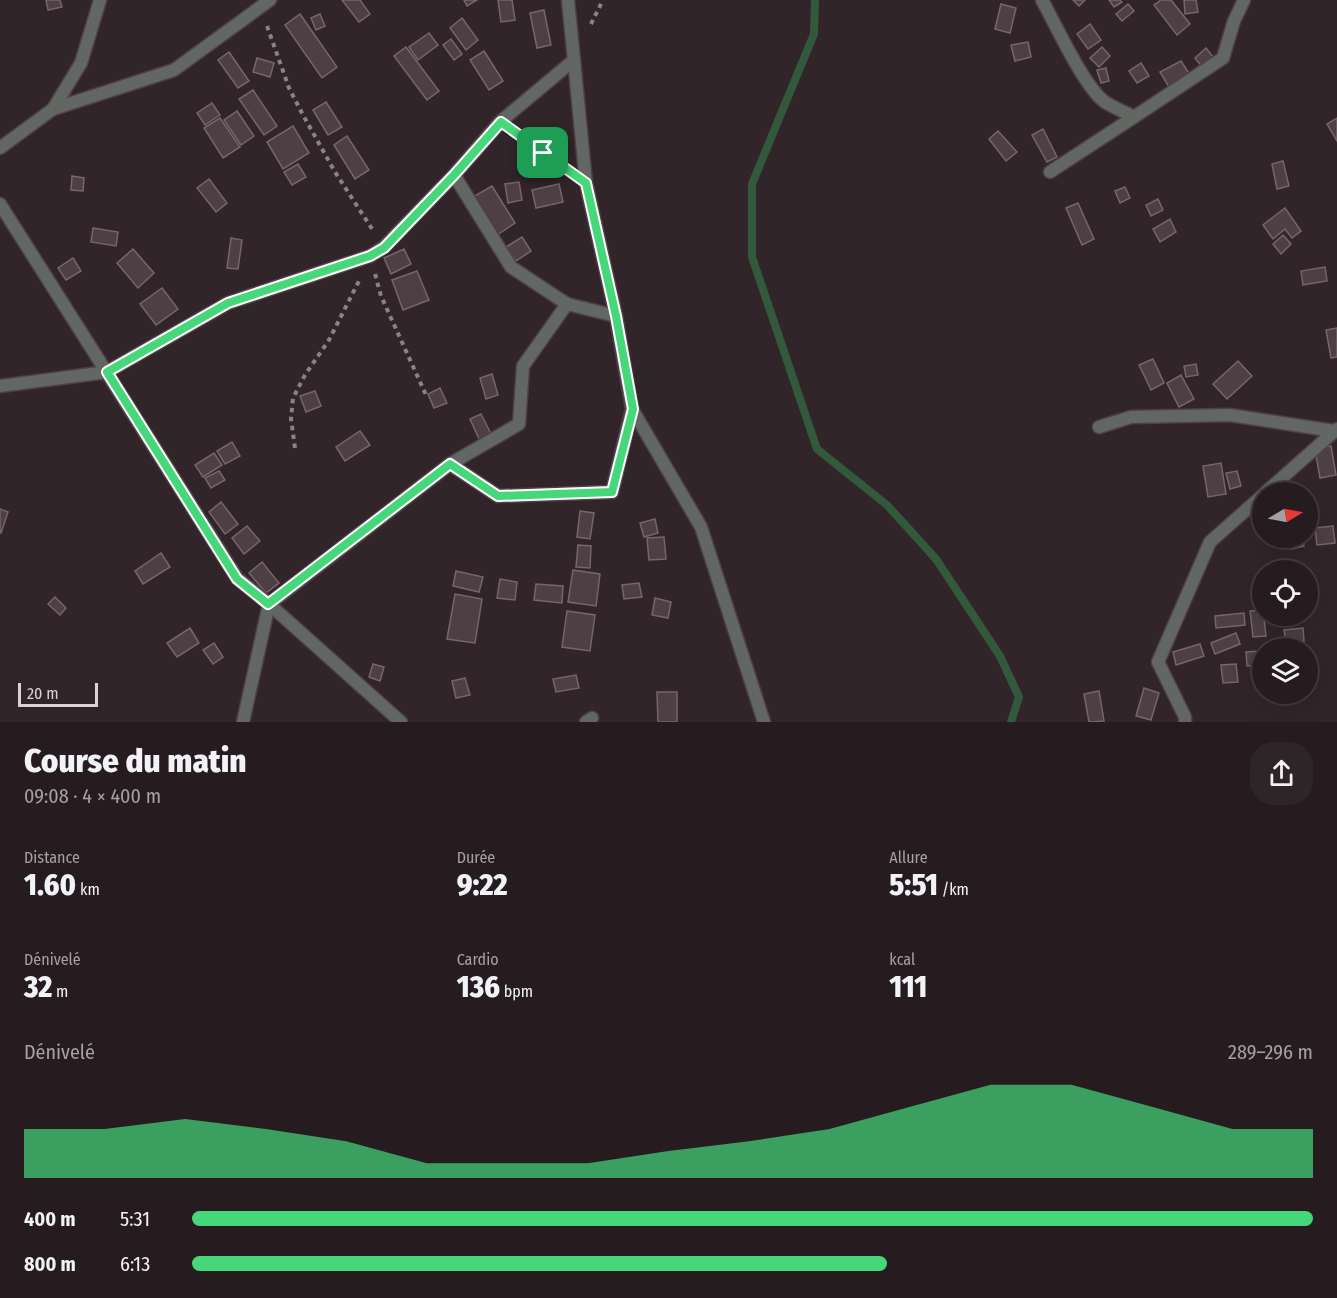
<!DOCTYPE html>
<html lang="fr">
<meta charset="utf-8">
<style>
:root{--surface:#261c20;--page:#2e2529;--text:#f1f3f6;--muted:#a4a1a5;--line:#423a3e;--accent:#45d77a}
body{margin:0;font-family:"Fira Sans Condensed",sans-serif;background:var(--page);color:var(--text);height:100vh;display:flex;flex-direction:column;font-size:22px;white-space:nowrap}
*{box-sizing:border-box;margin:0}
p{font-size:20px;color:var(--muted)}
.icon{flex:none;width:33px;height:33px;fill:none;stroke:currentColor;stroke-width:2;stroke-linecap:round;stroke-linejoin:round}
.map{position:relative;height:722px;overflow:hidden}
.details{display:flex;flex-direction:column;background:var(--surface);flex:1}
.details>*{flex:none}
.needle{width:39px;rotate:80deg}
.fabs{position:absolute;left:1252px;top:482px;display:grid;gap:12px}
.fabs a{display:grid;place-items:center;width:66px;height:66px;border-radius:50%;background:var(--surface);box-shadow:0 6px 24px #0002,0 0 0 2px var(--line);font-size:30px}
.scale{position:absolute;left:18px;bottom:15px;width:80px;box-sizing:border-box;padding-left:6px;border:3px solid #dcd3d6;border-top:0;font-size:16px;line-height:21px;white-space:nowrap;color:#dcd3d6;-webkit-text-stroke:4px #32252a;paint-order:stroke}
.pin{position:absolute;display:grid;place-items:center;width:51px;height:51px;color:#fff;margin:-26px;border-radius:12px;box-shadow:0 3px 9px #0006}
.round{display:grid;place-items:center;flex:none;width:63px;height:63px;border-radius:24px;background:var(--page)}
.headline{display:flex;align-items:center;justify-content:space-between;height:102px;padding:0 24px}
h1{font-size:33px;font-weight:800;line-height:45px}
.figures{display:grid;grid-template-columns:repeat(3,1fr);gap:9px;height:102px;padding:6px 24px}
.figures div{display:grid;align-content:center}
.figures b{font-size:30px;font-weight:800}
.figures small{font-size:16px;font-weight:400}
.figures p{font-size:16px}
.chart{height:168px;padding:12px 24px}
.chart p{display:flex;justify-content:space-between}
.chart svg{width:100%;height:108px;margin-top:6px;fill:var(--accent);opacity:.7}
ul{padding:0 24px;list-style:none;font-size:20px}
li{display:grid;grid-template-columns:96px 72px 1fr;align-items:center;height:45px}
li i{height:15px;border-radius:8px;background:var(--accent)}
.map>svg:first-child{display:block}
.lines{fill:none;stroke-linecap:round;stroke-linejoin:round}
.stream{stroke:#33593d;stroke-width:8}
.building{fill:#4d3f44;stroke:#75666b;stroke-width:1.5}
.service-casing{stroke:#4d4146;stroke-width:15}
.minor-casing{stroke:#4d4146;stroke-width:15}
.path{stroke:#8c8185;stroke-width:4;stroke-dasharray:4.5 4.5;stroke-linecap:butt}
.service{stroke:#626763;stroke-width:12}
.minor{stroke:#626763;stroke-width:12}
.route-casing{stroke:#fff;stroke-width:12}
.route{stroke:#45d77a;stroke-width:8}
</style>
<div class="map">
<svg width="1337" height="722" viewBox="0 0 1337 722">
<rect width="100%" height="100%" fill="#32252a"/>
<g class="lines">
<polyline class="stream" points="815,0 814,34 752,184 752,257 817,449 887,505 936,559 1000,656 1019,697 1011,722"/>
</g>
<g class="building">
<polygon points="46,0 60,0 62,7 48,10"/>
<polygon points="342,0 360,0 370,14 359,22"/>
<polygon points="464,0 477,0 467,6"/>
<polygon points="498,0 512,0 515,20 501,22"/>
<polygon points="1073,0 1085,0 1079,6"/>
<polygon points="1109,0 1120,0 1122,2 1114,7"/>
<polygon points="1161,0 1171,0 1190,24 1177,35 1154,5"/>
<polygon points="1184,0 1196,0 1198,12 1185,14"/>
<polygon points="1001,4 1016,8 1010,33 995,29"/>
<polygon points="1128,4 1134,11 1122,21 1116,14"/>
<polygon points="544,10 551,45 537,48 530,13"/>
<polygon points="300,14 337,67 322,78 285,25"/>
<polygon points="320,14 325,26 316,30 311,18"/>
<polygon points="462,18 478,40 466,50 450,28"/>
<polygon points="1090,24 1101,40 1088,49 1077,34"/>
<polygon points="429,33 438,45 418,60 409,47"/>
<polygon points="451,39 462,54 454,60 443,45"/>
<polygon points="1028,42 1031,57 1015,61 1011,45"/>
<polygon points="406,47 439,91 427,100 394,56"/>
<polygon points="1102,47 1110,56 1099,67 1090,58"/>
<polygon points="1206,48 1213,57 1202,67 1195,58"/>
<polygon points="484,51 503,81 489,90 470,60"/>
<polygon points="229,52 249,81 238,88 218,60"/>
<polygon points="257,58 274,63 270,77 253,72"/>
<polygon points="1181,61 1190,75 1169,87 1160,72"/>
<polygon points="1141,63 1149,76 1137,83 1129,71"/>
<polygon points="1106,68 1109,81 1101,83 1097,70"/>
<polygon points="253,90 277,126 264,135 239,99"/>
<polygon points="326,102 342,127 328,135 313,110"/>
<polygon points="212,103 220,115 205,125 197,113"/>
<polygon points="237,111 254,136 241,145 224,120"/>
<polygon points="220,118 240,147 223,158 204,128"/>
<polygon points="1337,118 1337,141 1327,124"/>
<polygon points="293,126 309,153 283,169 267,142"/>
<polygon points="1043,129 1057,157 1047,162 1032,135"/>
<polygon points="998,131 1017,152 1006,161 989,139"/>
<polygon points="347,136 369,170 355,179 334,145"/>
<polygon points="1283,161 1289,186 1277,189 1272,164"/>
<polygon points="298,164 306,177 292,185 284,172"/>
<polygon points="72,176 84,178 83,191 71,190"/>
<polygon points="209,179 227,203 216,212 197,188"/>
<polygon points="519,182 522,200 508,203 505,184"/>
<polygon points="559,184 563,202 536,208 532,190"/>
<polygon points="492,186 515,223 497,235 473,197"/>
<polygon points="1125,187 1130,198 1120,203 1115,191"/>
<polygon points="1158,199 1163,210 1151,216 1146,205"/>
<polygon points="1078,203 1094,239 1082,245 1066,208"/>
<polygon points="1285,208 1301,231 1292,238 1285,229 1273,239 1263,225"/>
<polygon points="1170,219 1176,232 1160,242 1153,229"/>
<polygon points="93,228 118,232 116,246 91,242"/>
<polygon points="1283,235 1291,244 1281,254 1273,244"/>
<polygon points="522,237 531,251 516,261 506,247"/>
<polygon points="231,238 242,240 238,269 227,268"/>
<polygon points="133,249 154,273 138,288 117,263"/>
<polygon points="404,249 411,264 391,274 384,258"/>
<polygon points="73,258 81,271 66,280 58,268"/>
<polygon points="1325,267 1327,281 1303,285 1301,271"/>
<polygon points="417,271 429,300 403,310 392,280"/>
<polygon points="162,288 178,309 156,325 140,304"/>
<polygon points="1337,328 1337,357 1331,358 1326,330"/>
<polygon points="1153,359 1164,383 1151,390 1139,365"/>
<polygon points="1238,361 1252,376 1227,399 1213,384"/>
<polygon points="1196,364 1198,375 1186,377 1184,366"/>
<polygon points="492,374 498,395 486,399 480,378"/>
<polygon points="1181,375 1194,399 1179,407 1167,383"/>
<polygon points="440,388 447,403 434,408 428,394"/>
<polygon points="315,391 321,406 306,412 300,396"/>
<polygon points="481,414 492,436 480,441 470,419"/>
<polygon points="360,431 370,445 345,461 336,447"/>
<polygon points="232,442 240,456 225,464 217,451"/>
<polygon points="1331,446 1336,475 1320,478 1315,449"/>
<polygon points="214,453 222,465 203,477 195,465"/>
<polygon points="1221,463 1226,494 1208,497 1203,466"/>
<polygon points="219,471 225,480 211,488 205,478"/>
<polygon points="1237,471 1241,486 1230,489 1226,473"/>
<polygon points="221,502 238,524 225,534 209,512"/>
<polygon points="0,509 8,512 1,533 0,533"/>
<polygon points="580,511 594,513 590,539 577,537"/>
<polygon points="655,519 658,533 644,537 640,523"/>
<polygon points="247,526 260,541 244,554 232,538"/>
<polygon points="1333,526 1335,543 1317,545 1315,528"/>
<polygon points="664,537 666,559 649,560 647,538"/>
<polygon points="1288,537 1301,537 1304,546 1291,549"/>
<polygon points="578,545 591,546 590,568 576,567"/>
<polygon points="161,553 170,567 143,584 135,571"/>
<polygon points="262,562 279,583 266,593 249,573"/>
<polygon points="573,570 600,574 596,606 568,602"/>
<polygon points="456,571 483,577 479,592 453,586"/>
<polygon points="500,579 517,582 515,600 497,598"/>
<polygon points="639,583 642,597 624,599 622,585"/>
<polygon points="536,584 563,586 562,603 534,600"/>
<polygon points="455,594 482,599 475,643 447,639"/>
<polygon points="55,597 66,608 60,615 48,604"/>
<polygon points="655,598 671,602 668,618 652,615"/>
<polygon points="1263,610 1266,636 1253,637 1250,611"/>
<polygon points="567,611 595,615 590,651 562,647"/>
<polygon points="1244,613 1245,625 1216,628 1215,616"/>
<polygon points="190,628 199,643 177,657 167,643"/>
<polygon points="1303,628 1304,641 1286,642 1284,630"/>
<polygon points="1236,633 1240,644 1215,654 1211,643"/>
<polygon points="214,643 223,657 213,664 203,650"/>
<polygon points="1200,644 1204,656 1176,665 1173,652"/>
<polygon points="1260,651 1261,665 1247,666 1246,652"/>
<polygon points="373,664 384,667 380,681 369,677"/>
<polygon points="1236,664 1238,682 1223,683 1221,665"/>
<polygon points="576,675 579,688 556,692 553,679"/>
<polygon points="465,678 470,695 456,698 452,681"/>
<polygon points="1144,688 1159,693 1151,720 1136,716"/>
<polygon points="1099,691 1104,721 1089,722 1084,694"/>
<polygon points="657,692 677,692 677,722 658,722"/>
</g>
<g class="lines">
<defs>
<g id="service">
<polyline points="568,0 574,60"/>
<path d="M1042,0c14,25 42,87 63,102 9,6 20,10 29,15l89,-59 11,-37 10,-21"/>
<polyline points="53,109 81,63 100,0"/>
<polyline points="1050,172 1134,117"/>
<polyline points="454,175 511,267 567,304"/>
<polyline points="1099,427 1131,417 1230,415 1334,431"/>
<polyline points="450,464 498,496 612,492 632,409"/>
<polyline points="1266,492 1337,429"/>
<polyline points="243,722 269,604 450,464 519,424 523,366 567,304 616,316"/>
<polyline points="1185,722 1185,717 1158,662 1210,542 1263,495"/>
</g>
<g id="minor">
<polyline points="574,60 586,183 616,316 632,409 701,527 764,722"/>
<polyline points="0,148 53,109 174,70 270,0"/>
<polyline points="0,204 237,578 269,604 401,722"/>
<polyline points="0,386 107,372 228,303 370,256 384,247 454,175 500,122 574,60"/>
<polyline points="586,722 592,718"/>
</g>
</defs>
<use href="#service" class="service-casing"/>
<use href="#minor" class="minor-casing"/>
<g class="path">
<polyline points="591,24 603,0"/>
<polyline points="267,26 289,88 303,115 335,172 374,232"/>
<polyline points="516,133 566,169"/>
<polyline points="375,274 381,296 426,395"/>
<polyline points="295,448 291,419 293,398 305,375 329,340 360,279"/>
</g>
<use href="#service" class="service"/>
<use href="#minor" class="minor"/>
</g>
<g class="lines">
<defs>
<polygon id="route" points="501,122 586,183 616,316 633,409 612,492 498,496 450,464 268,604 237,579 107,372 228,303 370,256 384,248 454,175"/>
</defs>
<use href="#route" class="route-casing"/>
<use href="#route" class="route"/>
</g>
</svg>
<div class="fabs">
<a><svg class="needle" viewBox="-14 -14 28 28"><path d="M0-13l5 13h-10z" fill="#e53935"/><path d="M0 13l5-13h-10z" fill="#a4a1a5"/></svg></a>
<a><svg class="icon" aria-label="locate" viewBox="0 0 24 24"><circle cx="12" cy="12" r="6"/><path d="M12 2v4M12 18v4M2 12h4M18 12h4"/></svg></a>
<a><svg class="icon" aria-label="layers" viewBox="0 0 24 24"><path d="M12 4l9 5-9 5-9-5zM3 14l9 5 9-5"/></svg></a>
</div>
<div class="scale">20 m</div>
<div class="pin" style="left:543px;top:153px;background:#1e9e55"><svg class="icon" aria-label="arrive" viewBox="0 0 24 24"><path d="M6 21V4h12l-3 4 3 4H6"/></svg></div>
</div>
<section class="details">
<div class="headline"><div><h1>Course du matin</h1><p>09:08 · 4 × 400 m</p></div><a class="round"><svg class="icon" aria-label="share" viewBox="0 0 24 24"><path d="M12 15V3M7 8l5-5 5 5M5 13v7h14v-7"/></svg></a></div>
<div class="figures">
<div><p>Distance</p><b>1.60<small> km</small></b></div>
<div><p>Durée</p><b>9:22</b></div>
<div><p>Allure</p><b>5:51<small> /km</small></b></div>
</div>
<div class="figures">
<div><p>Dénivelé</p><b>32<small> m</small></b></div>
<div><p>Cardio</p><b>136<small> bpm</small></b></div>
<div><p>kcal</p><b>111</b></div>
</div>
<div class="chart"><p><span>Dénivelé</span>289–296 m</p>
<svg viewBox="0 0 160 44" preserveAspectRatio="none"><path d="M0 44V24L10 24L20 20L30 24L40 29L50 38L60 38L70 38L80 33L90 29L100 24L110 15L120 6L130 6L140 15L150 24L160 24V44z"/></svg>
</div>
<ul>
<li><b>400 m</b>5:31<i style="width:100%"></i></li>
<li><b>800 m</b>6:13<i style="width:62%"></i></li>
</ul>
</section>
